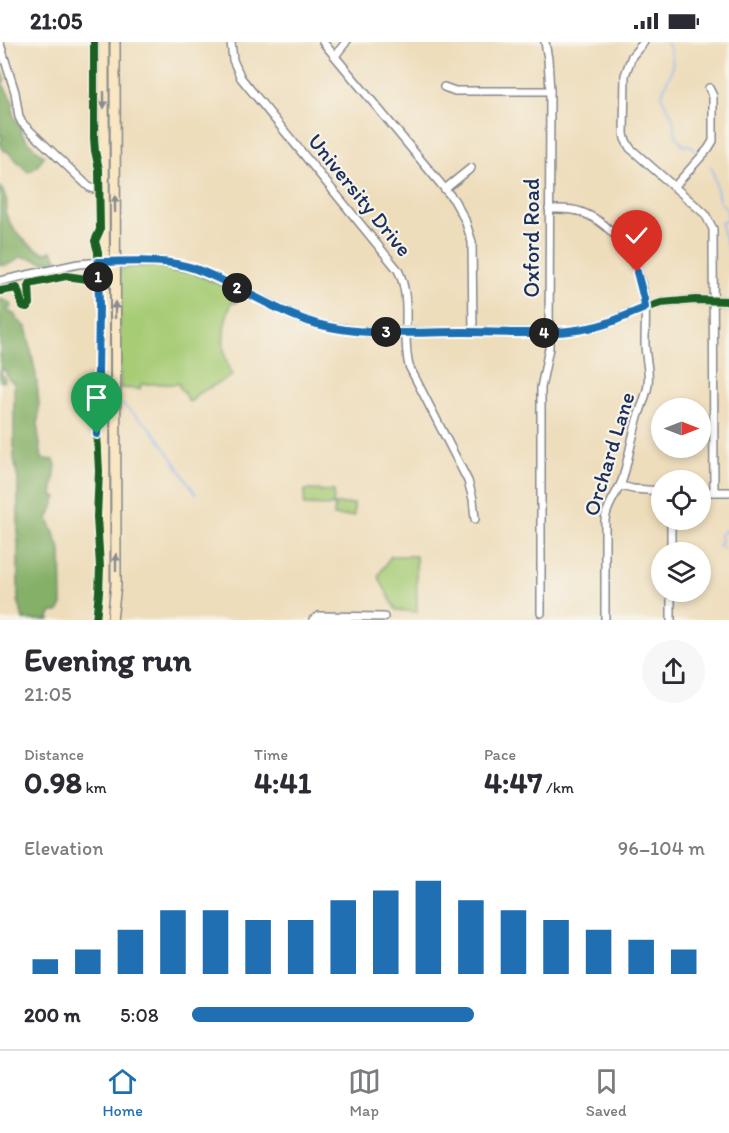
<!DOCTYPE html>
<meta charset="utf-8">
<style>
:root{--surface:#fff;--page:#f7f7f7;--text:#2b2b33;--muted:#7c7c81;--line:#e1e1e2;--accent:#1f6fb2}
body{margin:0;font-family:Itim,sans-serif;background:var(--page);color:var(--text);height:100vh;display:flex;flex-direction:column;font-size:22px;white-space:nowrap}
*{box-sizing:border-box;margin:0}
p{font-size:20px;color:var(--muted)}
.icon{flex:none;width:33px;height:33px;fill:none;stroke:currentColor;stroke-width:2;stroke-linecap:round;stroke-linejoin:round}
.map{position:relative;height:578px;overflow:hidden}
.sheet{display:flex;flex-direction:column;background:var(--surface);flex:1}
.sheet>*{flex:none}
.needle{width:39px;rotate:90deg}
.controls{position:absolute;left:651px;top:356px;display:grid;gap:12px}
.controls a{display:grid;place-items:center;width:60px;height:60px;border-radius:50%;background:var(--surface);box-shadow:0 3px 9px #0003;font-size:30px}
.pin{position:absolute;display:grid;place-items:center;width:51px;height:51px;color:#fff;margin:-62px -26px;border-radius:50% 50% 50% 0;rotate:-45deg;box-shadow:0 0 6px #0007}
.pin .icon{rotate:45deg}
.km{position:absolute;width:30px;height:30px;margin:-15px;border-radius:50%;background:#222;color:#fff;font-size:16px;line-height:30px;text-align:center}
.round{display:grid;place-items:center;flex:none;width:63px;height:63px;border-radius:32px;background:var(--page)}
.headline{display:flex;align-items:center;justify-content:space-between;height:102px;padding:0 24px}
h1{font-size:33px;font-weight:700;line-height:45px}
.stats{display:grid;grid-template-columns:repeat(3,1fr);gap:9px;height:102px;padding:6px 24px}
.stats div{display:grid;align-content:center}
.stats b{font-size:30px;font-weight:700}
.stats small{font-size:16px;font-weight:400}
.stats p{font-size:16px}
.chart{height:168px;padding:12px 24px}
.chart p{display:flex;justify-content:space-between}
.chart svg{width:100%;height:108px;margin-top:6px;stroke:var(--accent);stroke-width:6}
ul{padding:0 24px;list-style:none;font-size:20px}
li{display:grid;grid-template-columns:96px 72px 1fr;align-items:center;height:45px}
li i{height:15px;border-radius:8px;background:var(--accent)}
.status{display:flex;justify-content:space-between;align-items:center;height:42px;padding:0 30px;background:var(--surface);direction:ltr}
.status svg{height:16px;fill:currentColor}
.dock{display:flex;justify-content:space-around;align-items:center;height:84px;border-top:2px solid var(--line);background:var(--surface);font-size:16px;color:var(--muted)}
.dock a{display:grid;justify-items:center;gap:3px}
.dock .on{color:var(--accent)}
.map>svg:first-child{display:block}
.green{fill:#a7cc76;stroke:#617e6a;stroke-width:1.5}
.forest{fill:#85b067;stroke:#507062;stroke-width:1.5}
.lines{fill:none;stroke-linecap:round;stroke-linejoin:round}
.stream{stroke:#85b7f2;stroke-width:1.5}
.minor-casing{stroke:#84868c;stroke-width:10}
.tertiary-casing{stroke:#84868c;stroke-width:11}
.secondary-casing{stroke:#84868c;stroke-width:12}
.minor{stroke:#fff;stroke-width:7}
.tertiary{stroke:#fff;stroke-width:8}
.secondary{stroke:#f9e7c3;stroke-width:9}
.cycleway-casing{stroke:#f7f3e8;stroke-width:11}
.cycleway{stroke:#1b5e20;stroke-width:8}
.oneway{fill:#8a8b90}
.route-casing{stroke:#fff;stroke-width:12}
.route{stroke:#1f6fb2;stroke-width:8}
.labels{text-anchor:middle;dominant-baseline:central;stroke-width:4.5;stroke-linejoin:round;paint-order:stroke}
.street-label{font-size:22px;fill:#1b2f5e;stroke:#f7f3e8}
</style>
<div class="status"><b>21:05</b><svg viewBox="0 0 49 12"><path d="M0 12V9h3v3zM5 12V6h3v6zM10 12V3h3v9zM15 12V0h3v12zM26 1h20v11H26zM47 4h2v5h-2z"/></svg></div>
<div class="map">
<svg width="729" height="578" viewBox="0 0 729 578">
<rect width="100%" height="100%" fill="#f7f3e8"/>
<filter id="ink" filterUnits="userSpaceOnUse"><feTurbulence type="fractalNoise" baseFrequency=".0167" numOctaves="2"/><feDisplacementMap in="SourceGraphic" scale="12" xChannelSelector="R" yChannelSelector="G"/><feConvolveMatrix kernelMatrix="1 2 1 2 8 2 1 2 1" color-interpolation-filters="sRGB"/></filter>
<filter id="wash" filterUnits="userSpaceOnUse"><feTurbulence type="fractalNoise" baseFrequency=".008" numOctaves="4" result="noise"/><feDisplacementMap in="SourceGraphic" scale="24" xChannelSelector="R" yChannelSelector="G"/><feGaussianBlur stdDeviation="1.35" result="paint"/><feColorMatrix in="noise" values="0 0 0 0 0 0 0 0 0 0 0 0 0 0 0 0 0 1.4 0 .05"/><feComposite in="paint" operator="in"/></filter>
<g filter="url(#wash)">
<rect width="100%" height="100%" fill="#edb"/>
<g class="green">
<path d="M160,223l27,5 50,22 1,3 -2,8 -4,-1c-11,25 -12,49 0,74l-35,18 -4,6 -4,2 -6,-11 -3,-3 -1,-4h-38l-1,5 -20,-1 -1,-117 3,-3z"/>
<polygon points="305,448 334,449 333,464 304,463"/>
<polygon points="335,462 354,462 354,474 334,474"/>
<polygon points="391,514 416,514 417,570 396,568 378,534"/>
</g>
<g class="forest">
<path d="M0,29l4,3 1,6 -3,3 11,19v13l9,14 -1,3 7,10 16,14c-4,8 -8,13 -16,16l-21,-21h-3l-4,-8 3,-7 -2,-1 -1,1z"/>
<path d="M0,145c5,7 9,16 5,24 4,17 23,36 40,42l7,-2 5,8 -1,1 -13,2 -13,-4 -10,-1c-6,6 -12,9 -20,8z"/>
<polygon points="0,257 11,261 12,265 6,267 15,273 17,277 26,285 36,333 39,362 38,389 42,417 54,418 56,423 52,454 57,455 48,477 61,509 62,563 58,570 52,570 49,575 50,578 23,578 20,564 18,559 18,438 14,416 14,341 9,337 4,327 2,327 1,332 5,336 4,340 0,339"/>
</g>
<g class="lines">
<g class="stream">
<path d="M667,0c5,9 8,23 3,33 -4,9 -8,14 -8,23 3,7 10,14 11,22 4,14 -1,13 11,26l3,-1 4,1 5,5"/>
<path d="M711,124l3,9 5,25c5,9 10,6 8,20l-6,3v3l8,26"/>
<polyline points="122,362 148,384 160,398 196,452"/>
<polyline points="724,507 718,503 721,500 720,493 725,488 727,491 729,490"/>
</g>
</g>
</g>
<g filter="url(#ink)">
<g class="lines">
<defs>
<g id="minor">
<path d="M231,0l2,18 8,18 157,192c15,30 3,64 11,96l59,115 5,18 2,20"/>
<polyline points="323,0 454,158 465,178 472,200 473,290"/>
<polyline points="644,0 632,14 625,33 624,91 625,97 630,106 705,172 713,187 714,450"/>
<polyline points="0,2 15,50 19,75 22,81 89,145 94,147 104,147"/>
<polyline points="335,14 346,0"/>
<polyline points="444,45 455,49 550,49"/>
<polyline points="674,145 708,107 713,99 713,54 709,46"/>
<polyline points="445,147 471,126"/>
<path d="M549,167c11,0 22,-1 32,3 36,13 60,53 64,90 1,13 0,28 0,41 0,15 5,27 3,42 -2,12 -7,23 -11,35 -5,19 -9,39 -14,58 -5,15 -16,26 -18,42v100"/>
<polyline points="0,239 78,222 104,220"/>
<polyline points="621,444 633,447 662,449"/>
<polyline points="700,450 729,450"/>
<polyline points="671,510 671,477"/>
<polyline points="541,571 541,346 549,306 550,49 548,17 545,0"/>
<polyline points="313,578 319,574 384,575"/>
<polyline points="671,578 671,549"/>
</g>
<polyline id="tertiary" points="109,220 160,220 192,226 302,277 327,284 357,289 563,290 604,283 633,270 661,261 695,258 729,259"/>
<g id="secondary">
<polyline points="102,578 105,543 104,0"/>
<polyline points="112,578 116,543 115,0"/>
</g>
</defs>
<use href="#minor" class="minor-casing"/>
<use href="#tertiary" class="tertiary-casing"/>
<use href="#secondary" class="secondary-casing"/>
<use href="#minor" class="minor"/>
<use href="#tertiary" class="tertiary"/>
<use href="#secondary" class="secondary"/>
<defs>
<g id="cycleway">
<polyline points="94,0 94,96 95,109 99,127 100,188 95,199 98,210 99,254 98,334 99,355 97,392 99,429 97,475 100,525 99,550 96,578"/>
<path d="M98,220c30,0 62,-3 91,5 14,4 26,11 38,17 42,20 83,43 130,47l206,1 41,-7 29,-13 28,-9 34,-3 34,1"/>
<polyline points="0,249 17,246 22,262 23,264 27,265 30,262 29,242 66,234 87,237 98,231"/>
</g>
</defs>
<use href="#cycleway" class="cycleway-casing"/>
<use href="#cycleway" class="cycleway"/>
</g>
<defs><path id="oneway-solid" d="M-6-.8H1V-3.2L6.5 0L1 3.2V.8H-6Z" transform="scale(1.5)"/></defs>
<g class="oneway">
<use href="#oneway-solid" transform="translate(104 58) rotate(90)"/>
<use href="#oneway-solid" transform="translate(115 162) rotate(-90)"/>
<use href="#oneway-solid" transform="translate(115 268) rotate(-90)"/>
<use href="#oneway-solid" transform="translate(116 520) rotate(-90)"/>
</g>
</g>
<g class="lines" filter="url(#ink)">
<defs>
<path id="route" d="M97,392l2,-37 -1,-21 1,-70 -1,-44c31,0 65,-4 95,6 43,15 80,43 124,56 47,13 98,8 145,8 42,0 86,4 127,-4 20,-3 37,-13 56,-20l-1,-9 -7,-27"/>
</defs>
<use href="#route" class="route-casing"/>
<use href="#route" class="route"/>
</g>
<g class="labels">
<g class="street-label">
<text transform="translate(360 153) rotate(51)">University Drive</text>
<text transform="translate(531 196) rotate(-90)">Oxford Road</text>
<text transform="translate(609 412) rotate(-73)">Orchard Lane</text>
</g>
</g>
</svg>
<div class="controls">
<a><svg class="needle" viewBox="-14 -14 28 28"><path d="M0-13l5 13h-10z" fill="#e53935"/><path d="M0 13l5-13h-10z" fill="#7c7c81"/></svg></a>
<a><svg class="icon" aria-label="locate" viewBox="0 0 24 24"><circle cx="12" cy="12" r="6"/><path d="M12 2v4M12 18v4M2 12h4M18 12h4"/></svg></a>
<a><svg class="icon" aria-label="layers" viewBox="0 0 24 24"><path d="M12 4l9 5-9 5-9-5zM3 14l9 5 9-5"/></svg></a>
</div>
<div class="pin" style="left:97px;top:392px;background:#1e9e55"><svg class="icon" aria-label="arrive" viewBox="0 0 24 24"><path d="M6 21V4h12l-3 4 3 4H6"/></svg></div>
<div class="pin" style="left:637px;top:230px;background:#d93025"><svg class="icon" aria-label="check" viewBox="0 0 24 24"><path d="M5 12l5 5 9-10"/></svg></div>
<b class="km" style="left:98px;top:235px">1</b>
<b class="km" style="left:237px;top:246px">2</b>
<b class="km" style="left:386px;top:290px">3</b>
<b class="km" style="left:544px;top:291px">4</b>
</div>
<section class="sheet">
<div class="headline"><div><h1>Evening run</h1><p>21:05</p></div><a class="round"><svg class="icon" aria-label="share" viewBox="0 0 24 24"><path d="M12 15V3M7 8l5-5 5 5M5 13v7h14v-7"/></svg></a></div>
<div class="stats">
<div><p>Distance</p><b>0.98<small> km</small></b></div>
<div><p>Time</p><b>4:41</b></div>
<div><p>Pace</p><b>4:47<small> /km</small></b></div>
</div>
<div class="chart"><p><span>Elevation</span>96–104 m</p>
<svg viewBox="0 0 160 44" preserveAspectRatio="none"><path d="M5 44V38M15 44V34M25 44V26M35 44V18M45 44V18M55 44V22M65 44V22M75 44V14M85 44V10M95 44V6M105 44V14M115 44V18M125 44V22M135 44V26M145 44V30M155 44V34"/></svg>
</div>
<ul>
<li><b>200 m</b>5:08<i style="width:55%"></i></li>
</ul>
</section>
<nav class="dock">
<a class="on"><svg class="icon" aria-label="home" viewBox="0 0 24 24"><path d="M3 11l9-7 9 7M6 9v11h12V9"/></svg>Home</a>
<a><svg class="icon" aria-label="map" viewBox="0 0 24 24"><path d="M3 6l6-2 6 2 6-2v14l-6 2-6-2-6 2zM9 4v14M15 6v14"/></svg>Map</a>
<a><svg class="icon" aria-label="saved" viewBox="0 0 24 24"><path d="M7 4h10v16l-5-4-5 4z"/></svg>Saved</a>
</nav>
